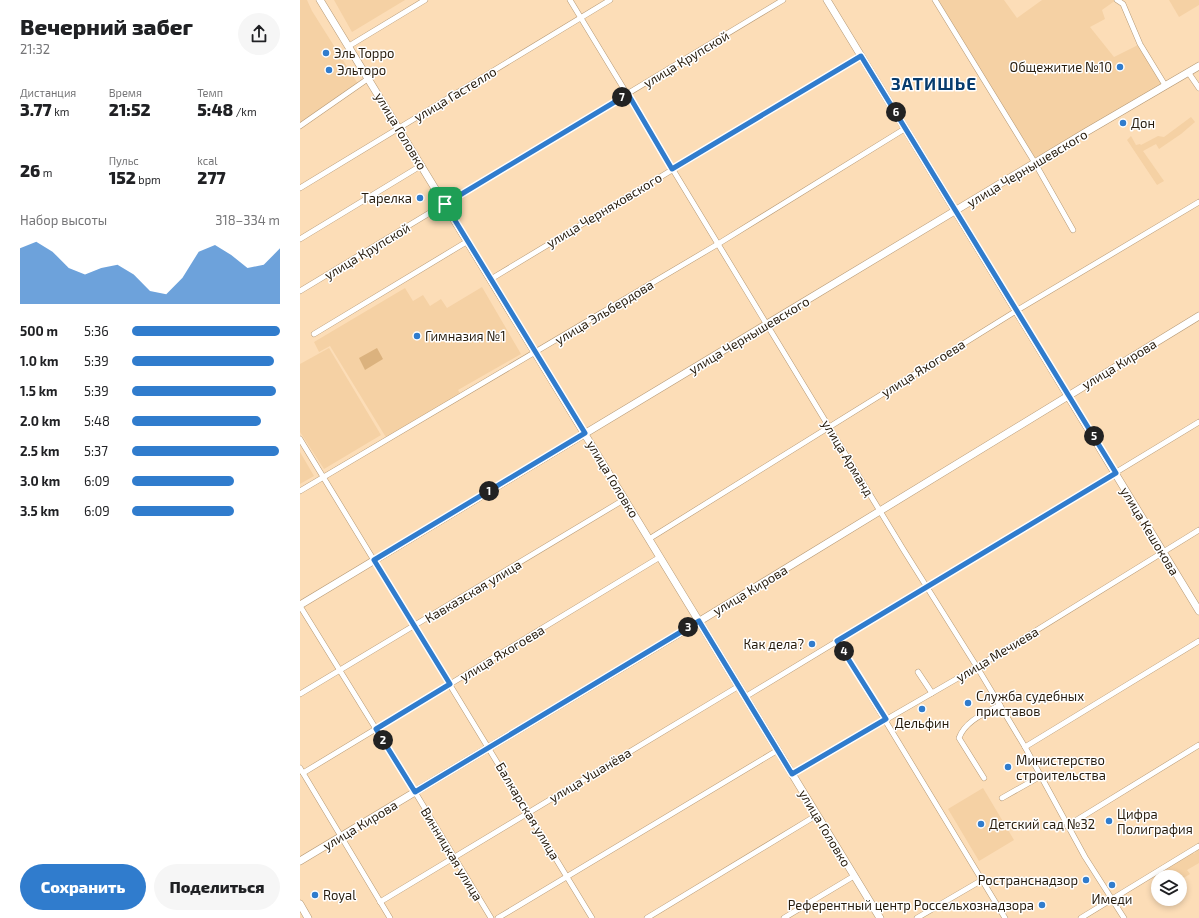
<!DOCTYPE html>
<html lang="ru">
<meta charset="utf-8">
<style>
:root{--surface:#fff;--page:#f6f6f6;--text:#202124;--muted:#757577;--accent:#307ccd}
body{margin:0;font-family:"Exo 2",sans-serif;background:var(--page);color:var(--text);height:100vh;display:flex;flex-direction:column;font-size:15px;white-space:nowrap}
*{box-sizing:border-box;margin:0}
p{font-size:13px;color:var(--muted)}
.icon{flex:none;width:22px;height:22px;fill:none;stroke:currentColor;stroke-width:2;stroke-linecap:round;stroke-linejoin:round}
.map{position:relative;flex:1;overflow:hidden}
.sheet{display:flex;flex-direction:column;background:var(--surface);width:300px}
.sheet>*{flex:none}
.tools{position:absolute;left:851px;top:870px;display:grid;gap:8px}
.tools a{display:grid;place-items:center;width:36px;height:36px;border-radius:50%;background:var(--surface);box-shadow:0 2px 6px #0003;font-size:20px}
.pin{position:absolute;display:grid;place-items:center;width:34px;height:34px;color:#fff;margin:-17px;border-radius:8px;box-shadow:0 2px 6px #0006}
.km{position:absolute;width:20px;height:20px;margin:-10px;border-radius:50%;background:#222;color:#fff;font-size:11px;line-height:20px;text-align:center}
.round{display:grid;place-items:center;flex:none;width:42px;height:42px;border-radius:21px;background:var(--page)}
.headline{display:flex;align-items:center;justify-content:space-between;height:68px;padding:0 20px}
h1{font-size:22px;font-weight:800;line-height:30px}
.metrics{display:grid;grid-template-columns:repeat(3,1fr);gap:6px;height:68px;padding:4px 20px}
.metrics div{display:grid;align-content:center}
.metrics b{font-size:17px;font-weight:800}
.metrics small{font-size:11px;font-weight:400}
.metrics p{font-size:11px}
.chart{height:112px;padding:8px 20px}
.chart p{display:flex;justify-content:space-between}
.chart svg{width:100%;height:72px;margin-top:4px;fill:var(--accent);opacity:.7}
.primary-button{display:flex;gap:8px;margin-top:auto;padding:8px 20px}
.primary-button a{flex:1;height:46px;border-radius:24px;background:var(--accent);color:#fff;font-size:16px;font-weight:800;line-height:46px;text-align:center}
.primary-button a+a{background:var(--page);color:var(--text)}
ul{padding:0 20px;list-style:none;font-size:13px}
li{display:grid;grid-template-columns:64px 48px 1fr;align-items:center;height:30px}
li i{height:10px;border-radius:5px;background:var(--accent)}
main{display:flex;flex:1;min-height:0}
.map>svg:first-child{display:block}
.built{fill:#f5d1a4}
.green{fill:#dbb27e}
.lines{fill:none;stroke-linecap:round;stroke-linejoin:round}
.street-casing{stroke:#b69975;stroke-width:6}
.secondary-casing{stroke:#b69975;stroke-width:8}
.street{stroke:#fff;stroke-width:5}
.secondary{stroke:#fff;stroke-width:7}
.route-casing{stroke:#fff;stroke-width:8}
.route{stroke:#307ccd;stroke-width:5}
.poi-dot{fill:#307ccd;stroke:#fff;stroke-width:1.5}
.labels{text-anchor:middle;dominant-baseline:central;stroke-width:3;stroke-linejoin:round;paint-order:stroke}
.poi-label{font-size:13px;fill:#271c0d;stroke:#fff;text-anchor:start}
.street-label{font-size:13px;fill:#271c0d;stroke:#fff}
.district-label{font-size:17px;font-weight:bold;letter-spacing:1px;fill:#073b6d;stroke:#fff}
</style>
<main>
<section class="sheet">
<div class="headline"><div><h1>Вечерний забег</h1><p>21:32</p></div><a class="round"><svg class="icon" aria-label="share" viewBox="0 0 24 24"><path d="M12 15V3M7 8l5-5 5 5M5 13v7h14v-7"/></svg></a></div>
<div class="metrics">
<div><p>Дистанция</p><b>3.77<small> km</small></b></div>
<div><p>Время</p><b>21:52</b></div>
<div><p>Темп</p><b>5:48<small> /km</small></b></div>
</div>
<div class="metrics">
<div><b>26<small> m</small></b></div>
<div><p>Пульс</p><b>152<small> bpm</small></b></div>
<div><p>kcal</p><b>277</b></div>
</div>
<div class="chart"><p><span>Набор высоты</span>318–334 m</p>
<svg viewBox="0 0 160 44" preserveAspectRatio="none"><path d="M0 44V10L10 6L20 12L30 22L40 26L50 22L60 20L70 26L80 36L90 38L100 28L110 12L120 8L130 14L140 22L150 20L160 10V44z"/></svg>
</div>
<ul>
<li><b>500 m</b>5:36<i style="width:100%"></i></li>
<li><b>1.0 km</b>5:39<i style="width:96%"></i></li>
<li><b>1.5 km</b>5:39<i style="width:97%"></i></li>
<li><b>2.0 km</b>5:48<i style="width:87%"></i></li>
<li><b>2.5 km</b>5:37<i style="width:99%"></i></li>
<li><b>3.0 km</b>6:09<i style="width:69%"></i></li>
<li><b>3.5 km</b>6:09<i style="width:69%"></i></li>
</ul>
<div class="primary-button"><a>Сохранить</a><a>Поделиться</a></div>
</section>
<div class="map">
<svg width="899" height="918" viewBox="0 0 899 918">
<rect width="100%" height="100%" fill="#fcddb7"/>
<g class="built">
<polygon points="0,0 7,0 12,11 58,84 0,124"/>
<polygon points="34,0 105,0 52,32"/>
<polygon points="635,0 704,0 717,18 742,0 816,0 802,10 805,19 790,27 814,57 840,44 865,85 735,163"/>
<polygon points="869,0 899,0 899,5 879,17"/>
<polygon points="891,117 895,122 881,134 859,149 856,144 843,151 864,181 857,185 827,140 831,136 836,145 840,144 841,145 858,136 864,137"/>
<polygon points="182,287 221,354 158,390 161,395 87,439 30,346 19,352 14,342 105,288 113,301 123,295 130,306 141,299 147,308"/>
<polygon points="29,348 81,435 24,469 0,432 0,364"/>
<polygon points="0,452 14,476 0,484"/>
<polygon points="683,788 714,840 679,861 648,809"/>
<polygon points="899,848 899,863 887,870 890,874 882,879 878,873 871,877 858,877 857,886 851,876 892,852 894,854"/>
</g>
<polygon class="green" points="77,348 83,359 65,370 59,358"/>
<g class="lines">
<defs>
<g id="street">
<polyline points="270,0 603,549 677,667 725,747 785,857 824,918"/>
<polyline points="635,0 735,163 773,230"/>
<polyline points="817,0 823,4 840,44 865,85"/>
<polyline points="49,46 125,0"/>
<polyline points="888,72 899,88"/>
<polyline points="0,126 69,78"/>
<polyline points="0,188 310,0"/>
<polyline points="0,239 122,165"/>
<polyline points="191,279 561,56"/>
<polyline points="0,291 483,0"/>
<polyline points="14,334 168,241"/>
<polyline points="0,439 292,918"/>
<polyline points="0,491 418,244 606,128"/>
<polyline points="349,539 716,311 899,202"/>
<polyline points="0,606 115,792 191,918"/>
<polyline points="537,641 705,918"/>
<polyline points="618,672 632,693"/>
<polyline points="0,694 325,499"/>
<polyline points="445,697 899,422"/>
<polyline points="725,747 899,641"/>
<polyline points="0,768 90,918"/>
<polyline points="3,773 360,557"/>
<polyline points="492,774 677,667 899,530"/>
<path d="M684,778l-25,-40c6,-17 26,-25 41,-33"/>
<polyline points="702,798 741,776"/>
<polyline points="767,826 899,745"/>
<polyline points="80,902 439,686"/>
<polyline points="198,918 478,750"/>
<polyline points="347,918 517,815"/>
<polyline points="484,918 554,876"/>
<polyline points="617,918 682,880"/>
<polyline points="781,918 899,846"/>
</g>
<g id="secondary">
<polyline points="20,0 580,918"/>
<polyline points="527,0 899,611"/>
<polyline points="0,605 786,132 899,66"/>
<polyline points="0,861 408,616 899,316"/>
<polyline points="0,904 8,918"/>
</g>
</defs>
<use href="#street" class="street-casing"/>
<use href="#secondary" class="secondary-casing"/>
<use href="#street" class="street"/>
<use href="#secondary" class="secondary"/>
</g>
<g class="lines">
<defs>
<polygon id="route" points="561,56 816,473 537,641 586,719 492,774 399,621 115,792 76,729 150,684 74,560 285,433 145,204 328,94 372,169"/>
</defs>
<use href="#route" class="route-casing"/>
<use href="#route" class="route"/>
</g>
<g class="poi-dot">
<circle cx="26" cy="53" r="4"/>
<circle cx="820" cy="67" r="4"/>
<circle cx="29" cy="70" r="4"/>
<circle cx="823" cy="123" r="4"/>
<circle cx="120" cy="198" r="4"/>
<circle cx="117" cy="336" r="4"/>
<circle cx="512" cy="644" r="4"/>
<circle cx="668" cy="703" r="4"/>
<circle cx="622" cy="709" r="4"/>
<circle cx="708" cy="767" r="4"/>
<circle cx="809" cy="821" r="4"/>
<circle cx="681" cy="824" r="4"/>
<circle cx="786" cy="880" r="4"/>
<circle cx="812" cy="885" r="4"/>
<circle cx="15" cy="895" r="4"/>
<circle cx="742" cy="905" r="4"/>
</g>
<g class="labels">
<g class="poi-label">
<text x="34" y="53">Эль Торро</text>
<text x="812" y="67" text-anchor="end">Общежитие №10</text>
<text x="37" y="70">Эльторо</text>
<text x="831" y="123">Дон</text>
<text x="112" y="198" text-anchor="end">Тарелка</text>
<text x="125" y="336">Гимназия №1</text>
<text x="504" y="644" text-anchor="end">Как дела?</text>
<text x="676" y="696">Служба судебных<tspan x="676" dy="15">приставов</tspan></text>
<text x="622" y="723" text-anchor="middle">Дельфин</text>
<text x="716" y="760">Министерство<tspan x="716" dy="15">строительства</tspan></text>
<text x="817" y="814">Цифра<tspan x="817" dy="15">Полиграфия</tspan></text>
<text x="689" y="824">Детский сад №32</text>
<text x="778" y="880" text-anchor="end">Ространснадзор</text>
<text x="23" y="895">Royal</text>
<text x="812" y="899" text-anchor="middle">Имеди</text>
<text x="734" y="905" text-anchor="end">Референтный центр Россельхознадзора</text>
</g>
<g class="street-label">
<text transform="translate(386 59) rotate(-31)">улица Крупской</text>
<text transform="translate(155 94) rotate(-31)">улица Гастелло</text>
<text transform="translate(101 131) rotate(59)">улица Головко</text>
<text transform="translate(727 168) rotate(-31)">улица Чернышевского</text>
<text transform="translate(304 210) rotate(-31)">улица Черняховского</text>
<text transform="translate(67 251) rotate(-31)">улица Крупской</text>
<text transform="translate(304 312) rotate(-31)">улица Эльбердова</text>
<text transform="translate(449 335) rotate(-31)">улица Чернышевского</text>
<text transform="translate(819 364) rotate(-31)">улица Кирова</text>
<text transform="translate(623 368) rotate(-32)">улица Яхогоева</text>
<text transform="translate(548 458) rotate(59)">улица Арманд</text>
<text transform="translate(313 479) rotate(59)">улица Головко</text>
<text transform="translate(850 531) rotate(59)">улица Кешокова</text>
<text transform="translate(450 590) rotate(-31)">улица Кирова</text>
<text transform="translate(173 591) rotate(-31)">Кавказская улица</text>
<text transform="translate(202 653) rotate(-31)">улица Яхогоева</text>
<text transform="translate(697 654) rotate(-31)">улица Мечиева</text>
<text transform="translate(290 775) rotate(-31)">улица Ушанёва</text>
<text transform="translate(228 811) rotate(59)">Балкарская улица</text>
<text transform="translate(60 825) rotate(-31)">улица Кирова</text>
<text transform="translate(525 828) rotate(59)">улица Головко</text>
<text transform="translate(152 854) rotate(59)">Винницкая улица</text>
</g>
<g class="district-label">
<text x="634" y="83">ЗАТИШЬЕ</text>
</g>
</g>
</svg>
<div class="tools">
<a><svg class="icon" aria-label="layers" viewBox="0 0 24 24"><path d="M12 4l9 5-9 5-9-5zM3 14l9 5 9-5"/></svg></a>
</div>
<div class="pin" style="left:145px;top:204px;background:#1e9e55"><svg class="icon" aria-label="arrive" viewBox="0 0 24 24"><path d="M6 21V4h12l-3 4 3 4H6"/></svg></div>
<b class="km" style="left:189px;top:491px">1</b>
<b class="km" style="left:83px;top:740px">2</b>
<b class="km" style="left:388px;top:627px">3</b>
<b class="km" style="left:544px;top:651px">4</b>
<b class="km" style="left:794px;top:436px">5</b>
<b class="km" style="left:596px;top:112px">6</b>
<b class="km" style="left:322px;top:97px">7</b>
</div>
</main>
